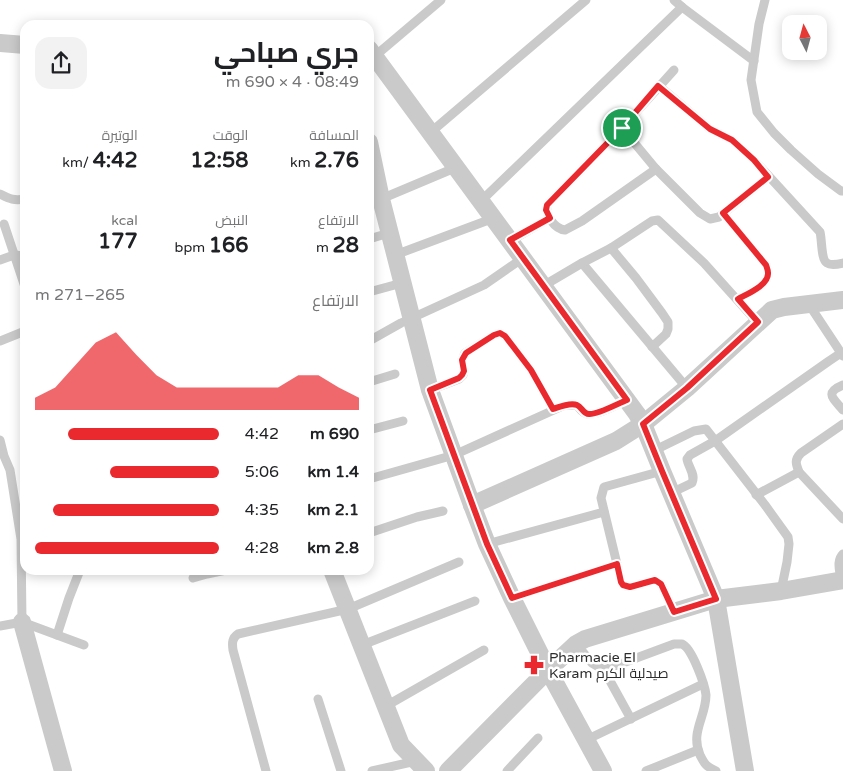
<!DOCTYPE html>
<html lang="ar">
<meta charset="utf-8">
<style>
:root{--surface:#fff;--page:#f2f2f2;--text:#202124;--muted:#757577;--accent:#ea292e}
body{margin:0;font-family:"Varela Round",Cairo,sans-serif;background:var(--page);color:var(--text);direction:rtl;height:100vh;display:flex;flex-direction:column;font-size:19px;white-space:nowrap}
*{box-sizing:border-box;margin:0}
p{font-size:16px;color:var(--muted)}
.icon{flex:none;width:28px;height:28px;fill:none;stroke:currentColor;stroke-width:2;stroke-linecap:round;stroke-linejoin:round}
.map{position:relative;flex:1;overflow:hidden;direction:ltr}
.panel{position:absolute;left:20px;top:20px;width:354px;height:555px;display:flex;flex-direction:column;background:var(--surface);border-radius:15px;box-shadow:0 2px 12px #0003;direction:rtl}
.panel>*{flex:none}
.needle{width:32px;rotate:354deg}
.buttons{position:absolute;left:782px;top:15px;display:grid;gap:10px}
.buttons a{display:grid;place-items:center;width:45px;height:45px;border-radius:10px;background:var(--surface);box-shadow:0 2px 12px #0003;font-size:25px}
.pin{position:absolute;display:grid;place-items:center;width:42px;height:42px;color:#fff;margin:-21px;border:2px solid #fff;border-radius:50%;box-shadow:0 1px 5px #0007}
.round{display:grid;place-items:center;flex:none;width:52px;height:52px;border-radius:15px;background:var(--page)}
.headline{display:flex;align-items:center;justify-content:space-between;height:85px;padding:0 15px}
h1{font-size:28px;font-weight:700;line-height:38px}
.stats{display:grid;grid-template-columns:repeat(3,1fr);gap:8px;height:85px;padding:5px 15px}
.stats div{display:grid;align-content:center}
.stats b{font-size:21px;font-weight:700}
.stats small{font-size:14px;font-weight:400}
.stats p{font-size:14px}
.chart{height:140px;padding:10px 15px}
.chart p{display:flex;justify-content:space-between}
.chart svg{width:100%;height:90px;margin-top:5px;fill:var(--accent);opacity:.7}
ul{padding:0 15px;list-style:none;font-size:16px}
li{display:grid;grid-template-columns:80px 60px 1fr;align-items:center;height:38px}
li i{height:12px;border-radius:6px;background:var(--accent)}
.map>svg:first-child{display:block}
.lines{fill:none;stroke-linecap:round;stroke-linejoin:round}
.lane{stroke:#cacaca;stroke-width:9}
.street{stroke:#cacaca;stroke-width:18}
.route-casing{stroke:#fff;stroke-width:10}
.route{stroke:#ea292e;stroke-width:6}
.labels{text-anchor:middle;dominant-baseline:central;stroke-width:5;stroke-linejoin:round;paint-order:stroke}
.poi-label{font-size:14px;fill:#2d2d2d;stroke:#fff;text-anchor:start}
</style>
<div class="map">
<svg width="843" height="771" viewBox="0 0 843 771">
<rect width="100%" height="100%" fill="#fff"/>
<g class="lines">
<g class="lane">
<polyline points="674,0 682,7 754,61"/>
<polyline points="765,0 759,24 751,80 757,112 774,133 791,150 818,174 841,191 843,191"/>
<polyline points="375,56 441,0"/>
<path d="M659,86l51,43 22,11 22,20 66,72c2,7 1,28 7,31 4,3 12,1 16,0"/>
<polyline points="622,128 656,169 700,213 710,219 719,217 768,177"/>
<polyline points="431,132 586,0"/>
<path d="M656,169l-74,52 -17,9c-10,-1 -20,-14 -18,-25l75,-77 52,-58"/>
<path d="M0,194c10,5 14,7 25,5"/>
<polyline points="481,201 682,7"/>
<polyline points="369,202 381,199 457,167"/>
<path d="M723,213l43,52c1,3 2,5 2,8 1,12 -22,21 -30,26"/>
<polyline points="4,224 25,287"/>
<polyline points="369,239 389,233"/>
<polyline points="510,241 550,218"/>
<polyline points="611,248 636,278 662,313 668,322 668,329 666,334 652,347"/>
<polyline points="395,255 494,218"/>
<polyline points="0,260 14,255 25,256"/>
<polyline points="582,263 687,388"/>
<polyline points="543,286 582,263 611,248 652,221 658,220 704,263 758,323"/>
<polyline points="369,292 402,283"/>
<polyline points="808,303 841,353"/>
<polyline points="0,341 25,331"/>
<polyline points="369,341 401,323 484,285 523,258"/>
<polyline points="369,382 395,374"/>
<path d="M843,385c-19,8 -10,13 0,25"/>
<polyline points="430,390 459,379 463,375 464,371 462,360 465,353 494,335 500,333 505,336 531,370 553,409"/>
<path d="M843,424l-42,29c-7,7 -5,11 -2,19l44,47"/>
<polyline points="369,430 403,421"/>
<polyline points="0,440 4,456 10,470 21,539 22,622"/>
<polyline points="653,451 694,431 706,429 765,505 788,537 789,544 787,562 781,591"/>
<path d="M369,479l85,-24 111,-50h12c2,3 5,7 8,8 9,5 33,-9 42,-13"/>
<path d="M671,493l21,-10c4,-9 -4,-16 -5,-24l3,-4 25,-14 114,-80 12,-8 2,3"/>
<polyline points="756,495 799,472"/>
<polyline points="369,533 417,517 443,511"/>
<polyline points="487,544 604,512"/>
<polyline points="617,564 601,498 604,487 662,471"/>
<polyline points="193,578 207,574 226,570"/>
<path d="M841,581c-1,-10 -5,-20 2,-27"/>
<polyline points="512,598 617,564 621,582 623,585 630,587 655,580 661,584 674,612"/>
<polyline points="0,626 22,622 84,645"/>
<polyline points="57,635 69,598 80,570"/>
<path d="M576,644l16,19 12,7 70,-26c1,0 7,0 8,0 10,4 23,41 24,51 0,22 -16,37 -6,60 5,10 6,11 16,16"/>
<polyline points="362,645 475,601"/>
<polyline points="604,670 631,719"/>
<polyline points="318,699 341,771"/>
<polyline points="386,706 484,650"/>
<polyline points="586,740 703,684"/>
<path d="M266,771l-33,-121c-1,-7 -1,-12 5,-16l110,-25 111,-47"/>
<polyline points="372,771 416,761"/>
<polyline points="507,771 538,738"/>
<polyline points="646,771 698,750"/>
</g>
<g class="street">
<polyline points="0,43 25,45"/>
<polyline points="369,49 637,414 643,424 662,471 716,599 745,771"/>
<polyline points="369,142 381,199 430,390 472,505 487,544 512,598 548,670 603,771"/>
<polyline points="472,505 616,441 643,424 687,388 772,310 784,307 843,300"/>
<polyline points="332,570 401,745 426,771"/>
<polyline points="22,622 63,771"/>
<polyline points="448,771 548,670 576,644 585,639 716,599 781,591 843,580"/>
</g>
</g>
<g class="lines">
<defs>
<path id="route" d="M658,86l52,43 22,11 22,20 14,17 -45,36 43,52c1,3 2,5 2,8 1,12 -21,21 -30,26l20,23 -71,66 -44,36 19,47 54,128 -42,13 -13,-28 -6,-4 -25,7 -7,-2 -2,-3 -4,-18 -105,34 -25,-54 -57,-154 29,-12 3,-3 2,-4 -2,-11 4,-7 28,-18 6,-2 5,3 26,34 22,39c6,-2 17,-7 24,-4 5,2 6,9 12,9 8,1 30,-11 38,-14l-117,-160 40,-22 -4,-8 1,-5 75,-77z"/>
</defs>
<use href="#route" class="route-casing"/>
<use href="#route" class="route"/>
</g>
<defs>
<symbol id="pharmacy-bare" viewBox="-9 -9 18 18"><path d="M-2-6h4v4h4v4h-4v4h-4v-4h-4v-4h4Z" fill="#ea292e" stroke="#fff" stroke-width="2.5" paint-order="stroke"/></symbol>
</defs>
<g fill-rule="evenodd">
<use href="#pharmacy-bare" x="520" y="651" width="28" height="28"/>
</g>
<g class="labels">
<g class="poi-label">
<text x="549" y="657">Pharmacie El<tspan x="549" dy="16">Karam صيدلية الكرم</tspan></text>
</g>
</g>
</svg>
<div class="buttons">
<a><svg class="needle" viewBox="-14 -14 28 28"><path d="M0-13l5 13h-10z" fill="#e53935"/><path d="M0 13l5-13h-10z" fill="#757577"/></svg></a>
</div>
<div class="pin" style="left:622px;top:128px;background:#1e9e55"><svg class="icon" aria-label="arrive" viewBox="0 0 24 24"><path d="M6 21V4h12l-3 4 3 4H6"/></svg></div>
<section class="panel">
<div class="headline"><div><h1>جري صباحي</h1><p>08:49 · 4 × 690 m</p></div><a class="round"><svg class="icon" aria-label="share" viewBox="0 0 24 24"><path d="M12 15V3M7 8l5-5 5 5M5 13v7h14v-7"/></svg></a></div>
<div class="stats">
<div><p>المسافة</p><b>2.76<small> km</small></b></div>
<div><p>الوقت</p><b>12:58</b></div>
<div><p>الوتيرة</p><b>4:42<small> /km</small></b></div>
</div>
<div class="stats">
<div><p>الارتفاع</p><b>28<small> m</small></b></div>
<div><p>النبض</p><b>166<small> bpm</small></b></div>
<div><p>kcal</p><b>177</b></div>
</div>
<div class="chart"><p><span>الارتفاع</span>265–271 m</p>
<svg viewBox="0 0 160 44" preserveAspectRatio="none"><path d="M0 44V38L10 33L20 22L30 11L40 6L50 17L60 27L70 33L80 33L90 33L100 33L110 33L120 33L130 27L140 27L150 33L160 38V44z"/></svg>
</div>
<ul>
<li><b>690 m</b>4:42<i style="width:82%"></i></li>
<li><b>1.4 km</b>5:06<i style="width:59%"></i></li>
<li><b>2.1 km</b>4:35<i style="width:90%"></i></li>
<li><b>2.8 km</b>4:28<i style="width:100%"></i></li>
</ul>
</section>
</div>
